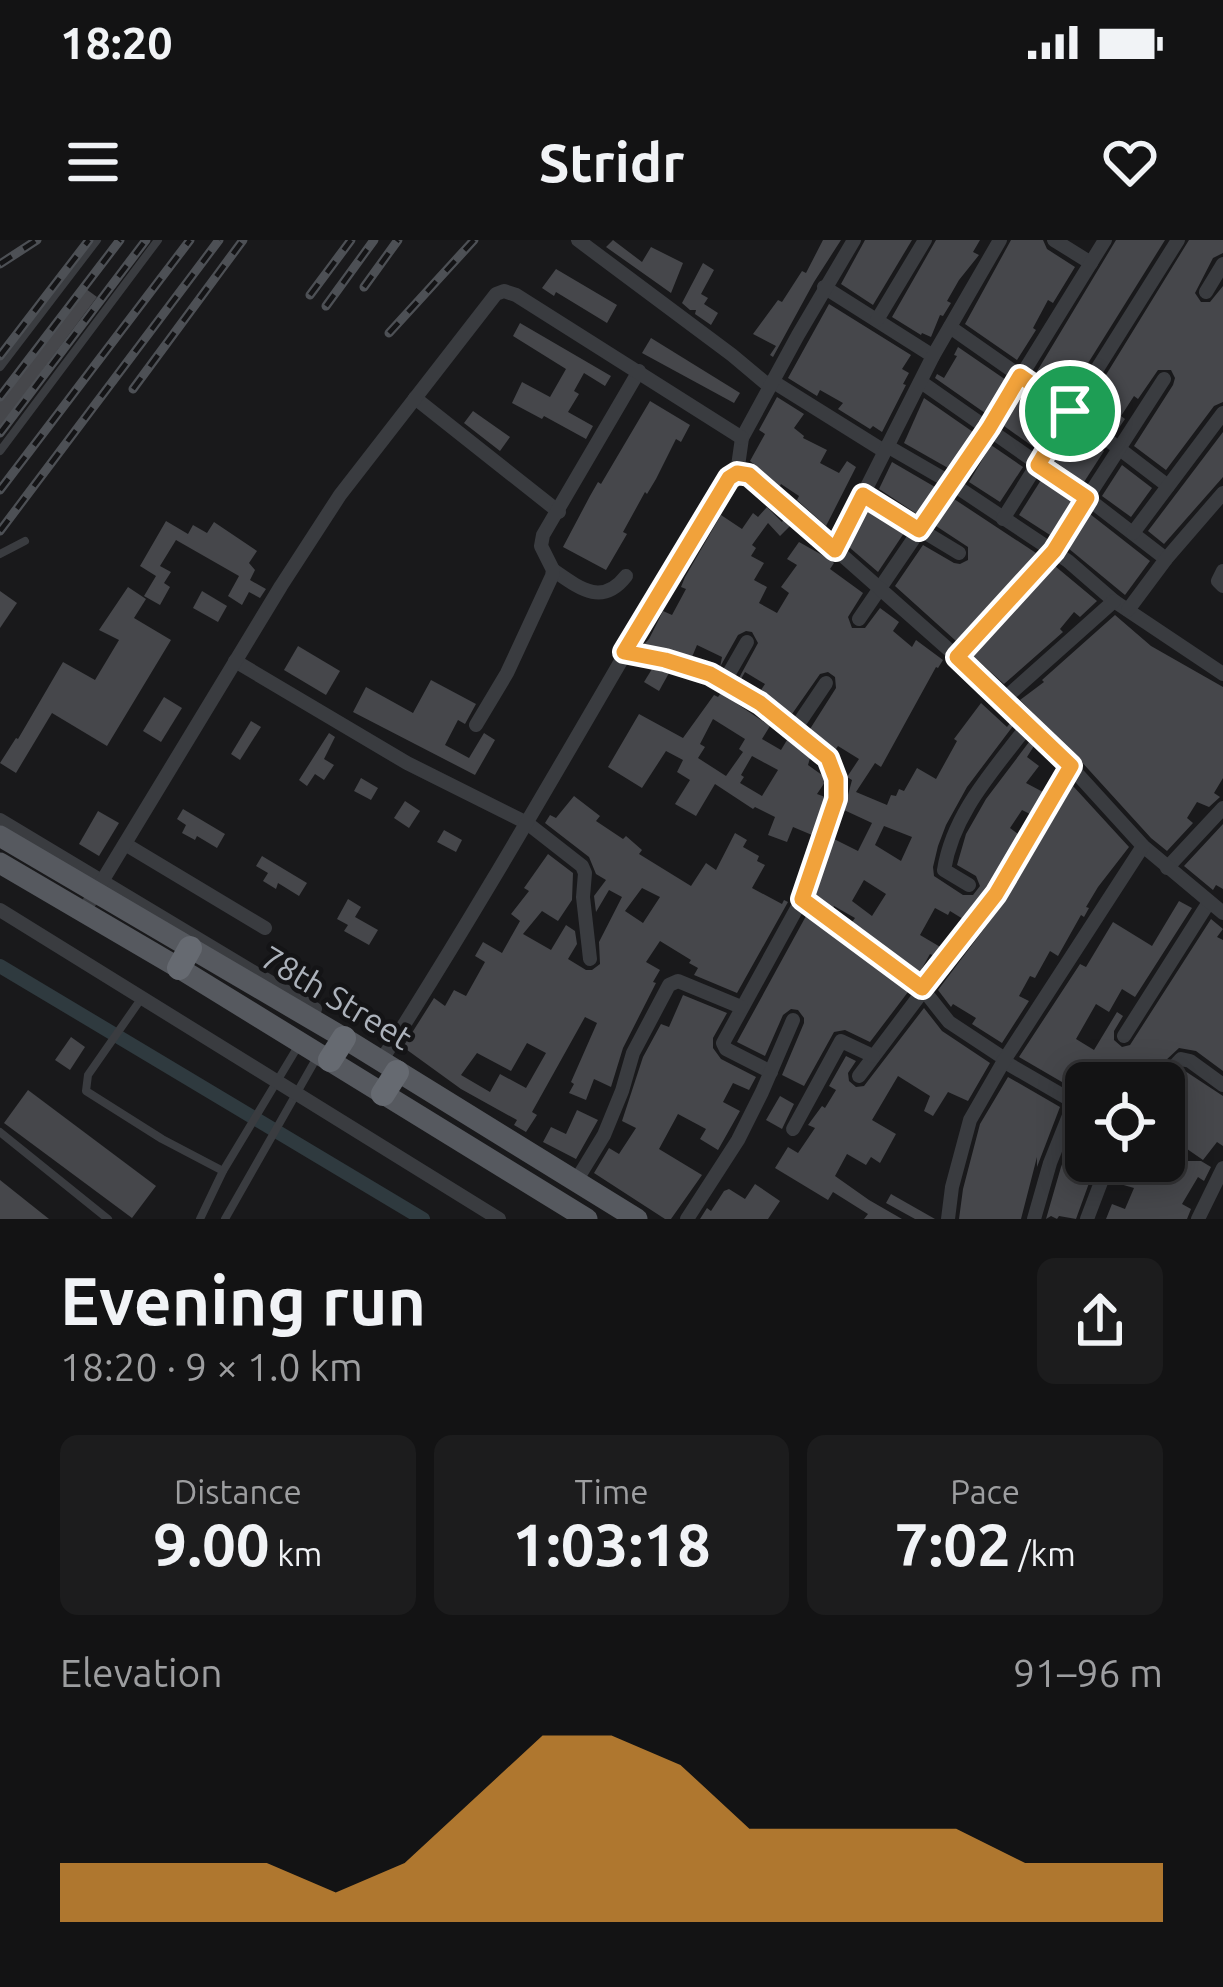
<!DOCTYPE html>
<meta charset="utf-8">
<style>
:root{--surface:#131314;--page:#1c1c1d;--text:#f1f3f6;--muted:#9d9ea0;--line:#323234;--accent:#f1a23b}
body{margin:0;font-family:Ubuntu,sans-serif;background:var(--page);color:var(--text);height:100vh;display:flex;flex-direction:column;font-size:45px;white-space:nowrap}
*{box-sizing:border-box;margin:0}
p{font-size:39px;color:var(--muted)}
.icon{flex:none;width:66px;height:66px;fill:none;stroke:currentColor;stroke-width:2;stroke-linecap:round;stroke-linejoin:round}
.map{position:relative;height:979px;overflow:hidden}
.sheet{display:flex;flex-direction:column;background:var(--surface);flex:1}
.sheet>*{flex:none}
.tools{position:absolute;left:1065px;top:822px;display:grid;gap:24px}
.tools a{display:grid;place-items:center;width:120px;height:120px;border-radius:18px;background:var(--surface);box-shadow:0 6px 30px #0003,0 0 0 3px var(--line);font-size:60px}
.pin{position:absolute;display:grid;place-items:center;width:102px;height:102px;color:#fff;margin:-51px;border:6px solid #fff;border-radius:50%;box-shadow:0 3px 12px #0007}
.round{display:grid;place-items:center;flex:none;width:126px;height:126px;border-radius:18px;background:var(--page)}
.head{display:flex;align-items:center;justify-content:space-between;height:204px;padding:0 60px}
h1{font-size:66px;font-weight:700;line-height:90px}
.stats{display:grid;grid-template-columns:repeat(3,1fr);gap:18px;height:204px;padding:12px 60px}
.stats div{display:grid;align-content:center;border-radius:18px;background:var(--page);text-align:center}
.stats b{font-size:60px;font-weight:700}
.stats small{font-size:33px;font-weight:400}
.stats p{font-size:33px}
.chart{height:336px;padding:24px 60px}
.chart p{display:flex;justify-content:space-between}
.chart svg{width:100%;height:216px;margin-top:12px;fill:var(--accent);opacity:.7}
.status{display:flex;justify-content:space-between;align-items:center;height:84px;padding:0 60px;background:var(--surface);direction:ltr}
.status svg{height:33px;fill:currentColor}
header{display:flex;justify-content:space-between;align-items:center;height:156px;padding:0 60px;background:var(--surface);font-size:54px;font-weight:700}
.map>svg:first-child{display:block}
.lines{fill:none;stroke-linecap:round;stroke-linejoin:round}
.canal{stroke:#2f3a3f;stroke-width:14}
.building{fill:#46474b;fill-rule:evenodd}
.lane{stroke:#3a3c40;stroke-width:8}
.street{stroke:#3a3c40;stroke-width:14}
.primary{stroke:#56595f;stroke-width:21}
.highway{stroke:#666a71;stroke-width:24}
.rail-casing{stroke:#4d5055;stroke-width:9}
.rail{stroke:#141416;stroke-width:4.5;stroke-dasharray:14;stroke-linecap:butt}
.route-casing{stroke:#fff;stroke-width:24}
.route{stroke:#f1a23b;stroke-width:15}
.labels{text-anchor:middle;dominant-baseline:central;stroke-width:9;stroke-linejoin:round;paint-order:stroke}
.street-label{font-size:33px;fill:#acb2bb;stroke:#141416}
</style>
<div class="status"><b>18:20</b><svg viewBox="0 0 49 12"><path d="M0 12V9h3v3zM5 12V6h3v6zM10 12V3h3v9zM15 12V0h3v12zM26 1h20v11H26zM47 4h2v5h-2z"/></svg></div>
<header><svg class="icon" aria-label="menu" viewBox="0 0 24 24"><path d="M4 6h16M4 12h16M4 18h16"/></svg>Stridr<svg class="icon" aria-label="heart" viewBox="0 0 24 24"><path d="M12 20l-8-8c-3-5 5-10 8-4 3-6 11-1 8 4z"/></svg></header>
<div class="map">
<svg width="1223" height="979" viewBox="0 0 1223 979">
<rect width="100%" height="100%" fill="#19191b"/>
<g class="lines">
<polyline class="canal" points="0,726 423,979"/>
</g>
<g class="building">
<polygon points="613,0 642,22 651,7 683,23 671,53 606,7"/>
<polygon points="823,0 841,0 814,42 773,117 770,115 776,106 753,94 778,60 782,62 802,31 806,33"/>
<polygon points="865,0 912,0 873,65 841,44"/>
<polygon points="936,0 980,0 973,12 979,15 959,40 947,61 951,63 943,76 940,75 931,97 922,93 921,95 892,77"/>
<polygon points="1011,0 1043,0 1047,9 1075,27 1053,63 1048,60 1033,88 1036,90 1017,120 965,84"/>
<polygon points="1116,0 1165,0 1085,128 1082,127 1067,155 1036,133"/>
<polygon points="1189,0 1223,0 1223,13 1213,18 1195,53 1201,62 1210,62 1223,46 1223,162 1214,166 1166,230 1134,206 1173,145 1175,138 1171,130 1158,130 1138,159 1134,156 1121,176 1125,179 1116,192 1085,169"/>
<polygon points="703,23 714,30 701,54 708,58 704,64 718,73 711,85 695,74 696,70 690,70 682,63"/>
<polygon points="556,29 617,65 607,83 556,52 554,56 542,48"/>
<polygon points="82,46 97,57 0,187 0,155"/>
<polygon points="829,64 911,115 902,129 909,133 903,144 906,145 882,192 873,186 870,189 838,169 843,163 820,150 817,156 788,138"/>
<polygon points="520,83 611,136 605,146 584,133 574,151 579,154 568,172 593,186 586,199 544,176 542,179 512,163 522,142 550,157 566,129 513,96"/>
<polygon points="651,98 740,153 734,163 642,113"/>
<polygon points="958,107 1006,140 985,173 935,138 937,134 944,138 957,116 954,115"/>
<polygon points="1024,153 1055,174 1035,208 1004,186"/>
<polygon points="777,157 804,174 794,188 804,196 803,198 827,210 820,223 839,233 847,221 856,227 826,286 797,260 799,256 781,244 780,246 750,221 765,194 759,190"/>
<polygon points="924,158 973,192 948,228 904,203"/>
<polygon points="650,161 690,185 681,202 676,199 656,239 647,254 645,252 623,292 627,294 606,330 563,307 590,256 598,242 601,244"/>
<polygon points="473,171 510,197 500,211 464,183"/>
<polygon points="1073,188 1104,211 1084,242 1053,220"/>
<polygon points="1223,192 1223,237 1164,304 1148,291"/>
<polygon points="991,205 1023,227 1000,262 969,242"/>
<polygon points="892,222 935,247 917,274 879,249"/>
<polygon points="1122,225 1152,248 1131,277 1102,256"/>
<polygon points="1041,240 1072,261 1050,295 1019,275"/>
<polygon points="954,259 1036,313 956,401 895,346 923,305 954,323 960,324 968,320 968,307 936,286"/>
<path d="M767,267l15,15 2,-3 7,6 -11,11 -12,-13 -16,22 4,3 -5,8 13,7 -10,17 13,7 -8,16 18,10 12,-20 -8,-6 16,-22 -10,-6 12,-17 32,18 3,3 -4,6 33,24 -15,24 4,11h13l15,-20 19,14 -6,9 19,16 4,-7 27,20 -5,8 -2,-1 -55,100 -6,-4 -19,29 31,13 4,-10 5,1 3,-7 5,2 13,-23 19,11 21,-38 -3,-2 27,-36 26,24 3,-4 3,3 -46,61 -21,38 -8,21 -5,21 1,9 29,19h10l7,-9 -4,-10 -19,-11 9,-31 20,-35 25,-33 18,-24 5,4 -7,11 12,9 -13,17 17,9 -13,22 -8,-4 -12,18 8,6 -31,54 -24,31 -13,-8 -2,4 -13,-7 -15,27 22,13 -7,8 -5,-2 -10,18 -68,-50 3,-4 -21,-12 -1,2 -18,-13 19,-56 24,12 14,-28 -28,-13 8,-30 -5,-3 12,-18 -21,-13 -2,3 -26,-20 26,-41 -1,-11 -7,-5 -8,2 -28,40 -31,-24 4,-6 -20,-12 -4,7 -2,-1 19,-35 -6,-11 -6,-1 -8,4 -18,32 2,-10 -25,-12 -5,12 -48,-13 5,-5 14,-28 9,4 14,-26 -5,-2 4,-10 36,-62 21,14 11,-16 5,4zM884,586l28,11 -11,24 -26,-16zM864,640l22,14 -14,22 -20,-15z"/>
<polygon points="867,271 904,293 878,332 849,307"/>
<polygon points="1090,274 1150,321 1125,355 1068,308"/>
<polygon points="166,281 188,294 193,285 207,293 214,282 257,311 249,323 255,330 250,340 266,349 260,358 249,352 242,365 228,356 239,336 176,300 160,326 171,332 164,343 170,347 160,365 144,356 156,336 140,326"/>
<polygon points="1055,326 1097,361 1080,377 1074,372 1060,389 1063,392 1004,444 973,416"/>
<polygon points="128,347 146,359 134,378 171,400 107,506 52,473 16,533 0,523 16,498 18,499 63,422 95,440 119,400 99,390"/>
<polygon points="0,351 17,363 0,388"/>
<polygon points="202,351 227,366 218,382 193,368"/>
<polygon points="1115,375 1151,406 1223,447 1223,538 1214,553 1220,557 1209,567 1197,562 1187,578 1193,583 1167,611 1151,598 1079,519 1020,460 1044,442 1042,440"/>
<polygon points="298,406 340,431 326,455 284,430"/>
<polygon points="652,429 669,433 659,451 644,442"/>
<polygon points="431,440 476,464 465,484 458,480 445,505 469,518 484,493 495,500 475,535 353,472 366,447 413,473"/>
<path d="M721,453l49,33 -8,13 19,11 6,-10 23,18 -2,7 14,10 3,7 -8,12 8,3 -13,38 -19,-8 -6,15 -19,-7 7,-18 -20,-10 -2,2 -38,-25 -19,32 -21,-12 15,-24 -13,-8 6,-12 -17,-9 -24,37 -34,-21 31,-53 44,24 31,-43 4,2zM713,479l32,20 -6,10 4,3 -17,24 -28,-18 7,-11 -5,-3zM752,516l26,14 -16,26 -22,-13 4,-6 -3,-2z"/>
<polygon points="164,457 182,468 161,502 143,491"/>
<polygon points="251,481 261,487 240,520 231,514"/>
<polygon points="329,493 335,497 324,519 334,525 324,540 315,534 307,546 299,540"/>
<polygon points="361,538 378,548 371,560 354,551"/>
<polygon points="1073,546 1129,607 1098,647 1086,667 1089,668 1084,677 1081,675 1058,716 1050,711 1035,738 1030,736 1019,756 1029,761 1002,803 972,784 976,778 953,764 951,767 938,750 1005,661"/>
<path d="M574,556l26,20 -4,5 27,18 3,-3 16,14 -3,4 52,32 15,-23 10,7 19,-37 12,7 -4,7 16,9 -2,5 8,4 -13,23 30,16 2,-4 4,2 -51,91 -43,-18 4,-7 -9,-5 2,-3 -31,-19 -14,21 14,8 -7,12 3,1 -33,65 -12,39 -17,-8 -8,21 -17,-7 5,-9 -3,-2 26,-59 -12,-6 -53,95 5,3 -11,17 -12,-7 3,-5 -56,-31 -58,-42 31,-49 11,8 9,-16 12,6 19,-34 -10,-6 8,-14 19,11 18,-32 -9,-7 18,-23 -5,-3 24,-34 25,19 -1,27 -14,21 -16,-10 -19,23 28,16 15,-25 9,6 2,13 -9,15 18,11h6l8,-6 -1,-22 23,-45 -13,-7 -13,22 -2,-16 12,-16 -10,-6 -7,-17 -44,-34 5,-8 6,3zM642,648l18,9 -17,26 -18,-12zM527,803l19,10 -20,35 -26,-14 -10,18 -29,-17 16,-22 34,18z"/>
<polygon points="405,561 420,571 409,588 394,578"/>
<polygon points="183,569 225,594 217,608 197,596 195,600 182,593 186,585 177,579"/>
<polygon points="98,571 119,583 99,616 79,604"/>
<polygon points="1223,584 1223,649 1216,645 1213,650 1184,626"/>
<polygon points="444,590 462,600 456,612 437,602"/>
<polygon points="262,616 307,643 299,656 278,643 276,649 263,641 268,633 256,626"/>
<polygon points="348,659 361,667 355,677 378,690 369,705 344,691 348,685 337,679"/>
<polygon points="1179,661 1192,668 1135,757 1122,749 1109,772 1096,764 1076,799 1094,810 1117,772 1123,776 1114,791 1114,800 1122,807 1130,805 1211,679 1223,689 1217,697 1223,700 1223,831 1196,811 1179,808 1150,835 1147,843 1086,843 1086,856 1019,817 1080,724 1086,727 1113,682 1152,706"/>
<polygon points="806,676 908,752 870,802 845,790 834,792 804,846 782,835 804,783 804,778 798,770 791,769 783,775 765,816 737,802"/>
<polygon points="683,755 727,773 713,798 713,808 721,819 756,837 749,850 733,843 723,862 740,871 718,910 700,899 706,889 678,874 659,909 702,935 671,979 665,979 594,933 609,908 619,914 636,888 622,881 643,817 661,784 669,787"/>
<polygon points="924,768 942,791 990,823 968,861 948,852 933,876 924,871 930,856 898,836 872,880 896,894 880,923 871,917 866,925 847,914 835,936 869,960 902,979 864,979 868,974 833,952 828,960 775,928 788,907 798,913 815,888 808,885 822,866 825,868 836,850 829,846 846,816 856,821 848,833 849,841 856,847 864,846"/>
<polygon points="71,797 85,807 70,830 55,820"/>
<polygon points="1185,831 1223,856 1223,906 1217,902 1203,920 1164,893 1164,852"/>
<polygon points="1008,837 1060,867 1037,927 1037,917 1021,979 959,979 963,949 980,884"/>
<polygon points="28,850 156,946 132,978 4,883"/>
<polygon points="780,856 794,864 782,889 766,880"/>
<polygon points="577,870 598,880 576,919 543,902 551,887 566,894"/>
<polygon points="1080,878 1086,880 1086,921 1097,921 1076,979 1059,976 1057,979 1051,976 1046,979 1061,927"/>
<polygon points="1130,921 1160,921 1155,934 1173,944 1186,921 1201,921 1211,927 1204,941 1198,937 1182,964 1191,969 1187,979 1106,979 1112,964 1125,969 1134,948 1120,944"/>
<polygon points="0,940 49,979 0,979"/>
<polygon points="755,944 780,961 768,979 700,979 707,968 711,971 724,951 729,949 745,959"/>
<polygon points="891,954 935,979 915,979 886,963"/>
</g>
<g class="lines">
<g class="lane">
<polyline points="0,127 97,0"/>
<polyline points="0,211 158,0"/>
<polyline points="0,314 25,301"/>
<polyline points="141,759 88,835 86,851 162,899 223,931"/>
<polyline points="0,892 108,979"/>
<polyline points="200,979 223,931 300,803"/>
<polyline points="225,979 316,819"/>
</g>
<g class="street">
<polyline points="578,0 732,115 769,146"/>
<polyline points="1054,0 1091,23"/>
<polyline points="824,47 933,116"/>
<polyline points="1206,52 1223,24"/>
<polyline points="877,80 925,0"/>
<polyline points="950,87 1070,171 1168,246"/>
<polyline points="772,141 884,211"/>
<polyline points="921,142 1087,258 1166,319"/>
<polyline points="415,158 559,272"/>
<polyline points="887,206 951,243 1068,321 1114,361 1223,434"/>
<polyline points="737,233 742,198 798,95 854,0"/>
<polyline points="863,255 959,313"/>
<polyline points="1003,279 1178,0"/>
<polyline points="1133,293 1223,173"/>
<polyline points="835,310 933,116 1000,0"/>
<path d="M553,330c26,18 49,37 73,6"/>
<polyline points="1223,331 1218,341 1223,346"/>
<polyline points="1128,370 1166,319 1223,253"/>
<polyline points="859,379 989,188 1105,0"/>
<polyline points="624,412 665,420 710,434 760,463 828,518 836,539 836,559 802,659 723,803 726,809 771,832"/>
<polyline points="957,417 1053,311 1164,139"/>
<polyline points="235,421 407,523 527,583 582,626 585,633 583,657 590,719"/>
<polyline points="724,442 747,402"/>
<polyline points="1003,460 1114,361"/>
<polyline points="476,485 507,433 552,336 553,330 541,306 543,295 639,131"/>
<polyline points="795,489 826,443"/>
<polyline points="0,580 315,769"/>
<polyline points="125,604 265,688"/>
<polyline points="1167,628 1223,568"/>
<path d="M969,645l-25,-15c9,-57 50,-100 84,-145"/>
<polyline points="802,659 922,748 949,782 1005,819"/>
<polyline points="0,670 499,979"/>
<polyline points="84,671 281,346 340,255 496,54 504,51 516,55 742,198"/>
<polyline points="1124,796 1209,662"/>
<path d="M381,821c122,-190 231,-389 348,-583l8,-5 12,2 16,12 217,192 89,88 72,79 80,67"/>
<polyline points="1003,821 1086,869"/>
<polyline points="859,836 996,654 1071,527"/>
<polyline points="1158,843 1181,819 1190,821 1223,845"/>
<polyline points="793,889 841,801 873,816"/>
<polyline points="576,941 604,895 622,851 633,813 669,745 678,741 741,767"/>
<polyline points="687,979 738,900 762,852 793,780"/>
<polyline points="948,979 952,947 970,880 1005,819 1143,606"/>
<polyline points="1034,979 1050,923 1074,863"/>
<polyline points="1087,979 1109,921"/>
<polyline points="1198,979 1223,928"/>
</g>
<g class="primary">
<polyline points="0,596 344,798 637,979"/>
<polyline points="0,623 179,728 587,979"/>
</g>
<g class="highway">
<polyline points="179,728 190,708"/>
<polyline points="330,820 344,798"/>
<polyline points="383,854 397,832"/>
</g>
<defs>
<g id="rail">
<polyline points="0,24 37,0"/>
<polyline points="364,47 398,0"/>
<polyline points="310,55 351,0"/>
<polyline points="326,66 374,0"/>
<polyline points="389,93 474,0"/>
<polyline points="0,116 89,0"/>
<polyline points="133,149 243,0"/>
<polyline points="0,157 120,0"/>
<polyline points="0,193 146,0"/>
<polyline points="0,250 190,0"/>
<polyline points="0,291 219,0"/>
</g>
</defs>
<use href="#rail" class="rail-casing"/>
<use href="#rail" class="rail"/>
</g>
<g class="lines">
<defs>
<polygon id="route" points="1020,136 1070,171 1038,225 1087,258 1054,311 957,417 1071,526 996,654 922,748 802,659 836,559 836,539 828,518 760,463 710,434 665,420 624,412 729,238 737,233 749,235 835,310 863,255 919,290 989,188"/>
</defs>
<use href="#route" class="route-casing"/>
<use href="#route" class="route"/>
</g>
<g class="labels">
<g class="street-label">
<text transform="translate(337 757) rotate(31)">78th Street</text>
</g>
</g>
</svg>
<div class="tools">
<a><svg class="icon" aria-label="locate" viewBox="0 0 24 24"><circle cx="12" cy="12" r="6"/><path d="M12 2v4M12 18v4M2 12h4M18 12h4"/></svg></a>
</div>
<div class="pin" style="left:1070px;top:171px;background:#1e9e55"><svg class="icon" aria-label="arrive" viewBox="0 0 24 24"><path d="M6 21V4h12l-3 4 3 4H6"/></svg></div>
</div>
<section class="sheet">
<div class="head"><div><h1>Evening run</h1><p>18:20 · 9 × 1.0 km</p></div><a class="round"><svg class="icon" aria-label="share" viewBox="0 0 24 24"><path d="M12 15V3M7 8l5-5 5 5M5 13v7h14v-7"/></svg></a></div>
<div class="stats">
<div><p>Distance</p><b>9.00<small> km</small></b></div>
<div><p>Time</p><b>1:03:18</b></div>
<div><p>Pace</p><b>7:02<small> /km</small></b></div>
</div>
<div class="chart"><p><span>Elevation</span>91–96 m</p>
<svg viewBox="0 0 160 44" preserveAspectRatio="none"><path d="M0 44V32L10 32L20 32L30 32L40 38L50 32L60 19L70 6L80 6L90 12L100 25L110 25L120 25L130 25L140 32L150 32L160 32V44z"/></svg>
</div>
</section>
